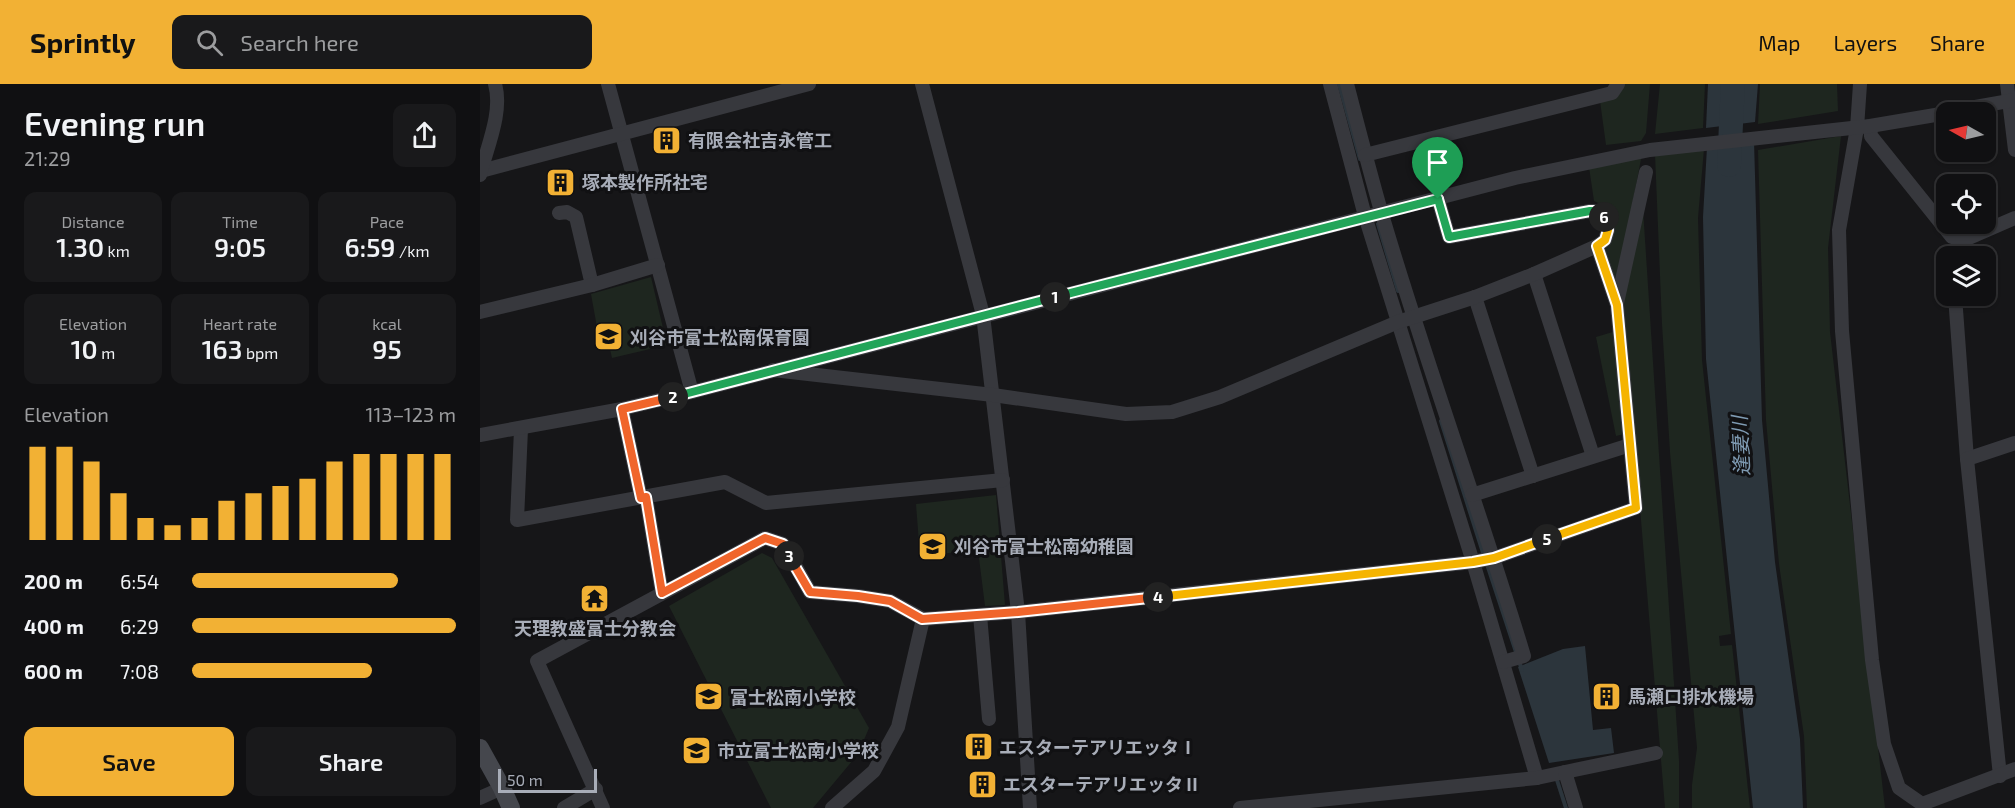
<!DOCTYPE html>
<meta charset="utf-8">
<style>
:root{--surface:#101012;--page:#19191b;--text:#f1f3f6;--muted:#9c9d9f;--line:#303032;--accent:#f2b134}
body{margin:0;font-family:"Exo 2","Noto Sans JP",sans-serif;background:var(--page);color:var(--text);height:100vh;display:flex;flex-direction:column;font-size:22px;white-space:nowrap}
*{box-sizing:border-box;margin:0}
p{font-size:20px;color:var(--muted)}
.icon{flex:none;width:33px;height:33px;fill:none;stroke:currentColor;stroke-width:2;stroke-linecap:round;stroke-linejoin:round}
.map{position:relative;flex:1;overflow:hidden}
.panel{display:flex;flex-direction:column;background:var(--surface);width:480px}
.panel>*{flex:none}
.needle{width:39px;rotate:278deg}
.tools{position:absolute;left:1456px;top:18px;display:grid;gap:12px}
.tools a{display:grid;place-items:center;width:60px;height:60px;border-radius:12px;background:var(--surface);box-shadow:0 2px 4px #0004,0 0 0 2px var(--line);font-size:30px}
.scale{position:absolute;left:18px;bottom:15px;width:99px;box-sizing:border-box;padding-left:6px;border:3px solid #a8adb8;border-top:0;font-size:16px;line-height:21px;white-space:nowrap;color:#a8adb8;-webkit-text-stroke:4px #111113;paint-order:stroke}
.pin{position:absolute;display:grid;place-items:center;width:51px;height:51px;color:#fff;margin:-62px -26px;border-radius:50% 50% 50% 0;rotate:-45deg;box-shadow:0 0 6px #0007}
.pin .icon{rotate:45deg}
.km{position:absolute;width:30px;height:30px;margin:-15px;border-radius:50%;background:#222;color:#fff;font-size:16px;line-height:30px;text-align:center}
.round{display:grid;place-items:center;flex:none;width:63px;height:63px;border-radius:12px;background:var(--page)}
.overview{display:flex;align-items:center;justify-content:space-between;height:102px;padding:0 24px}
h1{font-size:33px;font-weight:600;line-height:45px}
.figures{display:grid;grid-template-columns:repeat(3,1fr);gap:9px;height:102px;padding:6px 24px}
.figures div{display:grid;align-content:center;border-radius:12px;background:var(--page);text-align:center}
.figures b{font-size:26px;font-weight:600}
.figures small{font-size:16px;font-weight:400}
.figures p{font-size:16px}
.chart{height:168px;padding:12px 24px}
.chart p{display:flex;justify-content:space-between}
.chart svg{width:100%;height:108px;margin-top:6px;stroke:var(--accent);stroke-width:6}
.primary-button{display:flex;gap:12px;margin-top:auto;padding:12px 24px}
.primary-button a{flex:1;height:69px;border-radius:12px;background:var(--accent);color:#111;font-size:24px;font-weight:600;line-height:69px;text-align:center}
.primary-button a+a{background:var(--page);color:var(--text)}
ul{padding:0 24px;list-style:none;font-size:20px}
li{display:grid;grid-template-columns:96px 72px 1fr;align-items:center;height:45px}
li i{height:15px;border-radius:8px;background:var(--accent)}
header{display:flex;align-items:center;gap:36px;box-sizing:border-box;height:84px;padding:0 30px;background:var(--accent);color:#111}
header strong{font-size:28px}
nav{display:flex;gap:33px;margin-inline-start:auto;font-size:21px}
.search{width:420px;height:54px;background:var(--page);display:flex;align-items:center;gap:15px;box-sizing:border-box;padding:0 21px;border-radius:12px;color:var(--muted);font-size:22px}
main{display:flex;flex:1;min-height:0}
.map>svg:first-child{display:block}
.green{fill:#1e261f}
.water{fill:#2c353c}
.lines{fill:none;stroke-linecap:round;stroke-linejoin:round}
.stream{stroke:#2c353c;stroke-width:4}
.river{stroke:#2c353c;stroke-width:24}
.street{stroke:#37383d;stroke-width:14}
.secondary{stroke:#45474d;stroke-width:18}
.split-1-casing{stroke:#fff;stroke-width:12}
.split-2-casing{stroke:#fff;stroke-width:12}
.split-3-casing{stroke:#fff;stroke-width:12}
.split-4-casing{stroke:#fff;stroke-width:12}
.split-5-casing{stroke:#fff;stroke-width:12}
.split-6-casing{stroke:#fff;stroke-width:12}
.split-7-casing{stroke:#fff;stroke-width:12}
.split-1{stroke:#22a559;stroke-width:8}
.split-2{stroke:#22a559;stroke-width:8}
.split-3{stroke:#f0652b;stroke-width:8}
.split-4{stroke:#f0652b;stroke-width:8}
.split-5{stroke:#f5b400;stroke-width:8}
.split-6{stroke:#f5b400;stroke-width:8}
.split-7{stroke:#22a559;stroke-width:8}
.labels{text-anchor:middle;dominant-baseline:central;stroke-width:6;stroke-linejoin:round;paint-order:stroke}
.poi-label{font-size:18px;font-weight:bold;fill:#a8adb8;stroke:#111113;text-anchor:start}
.water-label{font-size:20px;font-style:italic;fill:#7f9bb3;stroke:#111113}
</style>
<header>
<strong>Sprintly</strong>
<div class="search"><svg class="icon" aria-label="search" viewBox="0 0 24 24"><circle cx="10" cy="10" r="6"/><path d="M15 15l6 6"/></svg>Search here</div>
<nav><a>Map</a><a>Layers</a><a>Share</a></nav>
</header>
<main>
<section class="panel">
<div class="overview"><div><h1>Evening run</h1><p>21:29</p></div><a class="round"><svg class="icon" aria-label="share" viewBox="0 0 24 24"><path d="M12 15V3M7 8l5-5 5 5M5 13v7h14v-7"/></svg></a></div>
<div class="figures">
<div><p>Distance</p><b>1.30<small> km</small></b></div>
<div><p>Time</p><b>9:05</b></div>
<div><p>Pace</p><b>6:59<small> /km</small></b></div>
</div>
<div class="figures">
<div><p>Elevation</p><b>10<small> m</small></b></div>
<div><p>Heart rate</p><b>163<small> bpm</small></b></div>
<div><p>kcal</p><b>95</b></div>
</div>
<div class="chart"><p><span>Elevation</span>113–123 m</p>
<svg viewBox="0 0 160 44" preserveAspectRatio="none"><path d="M5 44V6M15 44V6M25 44V12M35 44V25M45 44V35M55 44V38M65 44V35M75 44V28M85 44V25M95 44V22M105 44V19M115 44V12M125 44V9M135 44V9M145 44V9M155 44V9"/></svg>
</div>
<ul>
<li><b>200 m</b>6:54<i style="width:78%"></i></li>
<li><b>400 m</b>6:29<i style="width:100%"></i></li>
<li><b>600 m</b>7:08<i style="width:68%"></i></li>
</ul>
<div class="primary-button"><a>Save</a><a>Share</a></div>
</section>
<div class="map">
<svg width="1535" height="724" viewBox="0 0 1535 724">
<rect width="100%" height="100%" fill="#161618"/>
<g class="green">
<polygon points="1143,0 1170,0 1166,49 1161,57 1126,61 1120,17 1136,14 1142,6"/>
<polygon points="1180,0 1225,0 1223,44 1175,50"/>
<polygon points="1280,0 1357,0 1358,27 1278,40"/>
<polygon points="1361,52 1348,164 1350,248 1405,724 1327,724 1324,652 1299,480 1286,336 1278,66"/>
<polygon points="1224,65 1218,134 1222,276 1251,550 1239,552 1240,562 1252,561 1270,724 1212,724 1212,701 1217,664 1190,368 1182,240 1175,70"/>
<polygon points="1162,70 1138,195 1134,197 1125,167 1133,148 1125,122 1114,117 1109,83"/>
<polygon points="1163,125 1199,677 1199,724 1185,724 1143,220"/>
<polygon points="171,193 187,261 132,274 127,252 119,254 111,210"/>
<polygon points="1136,247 1144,350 1136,352 1116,253"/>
<polygon points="516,411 525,521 505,522 498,466 440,472 436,420"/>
<polygon points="282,469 292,474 389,644 378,670 333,724 291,724 189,522"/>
</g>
<g class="water">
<polygon points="1228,0 1278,0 1275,38 1226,44"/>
<polygon points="1274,57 1282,336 1295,478 1320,655 1323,724 1273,724 1226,275 1223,133 1227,63"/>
<polygon points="1105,562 1113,646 1131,644 1134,669 1069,679 1038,583 1083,565"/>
</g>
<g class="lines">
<g class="stream">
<polyline points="859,0 880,75"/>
<polyline points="898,140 918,207"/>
<polyline points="961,337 1004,472"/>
<polyline points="1007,480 1042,586"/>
<polyline points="1076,693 1086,724"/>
</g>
<polyline class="river" points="1249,81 1253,0"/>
<g class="street">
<polyline points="128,0 212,308"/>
<polyline points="442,0 503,231 538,528 550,724"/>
<polyline points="850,0 885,132 993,478 1057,694"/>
<path d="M867,0c11,42 22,85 34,127 44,150 98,296 143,445l-21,6"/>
<polyline points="1380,0 1377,44 1359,146 1362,247 1392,576 1404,660 1419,704 1442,720"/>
<polyline points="1527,0 1535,66"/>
<polyline points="1467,28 1535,16"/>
<polyline points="1390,42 1391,52 1472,153 1484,156 1535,134"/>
<polyline points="885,71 1132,9 1138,0"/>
<polyline points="1,87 329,0"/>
<path d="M0,91c7,-28 23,-63 15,-91"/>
<polyline points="958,115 969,153 1110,127 1122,127 1128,146 1125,156 1117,162"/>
<polyline points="79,129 87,128 96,133 112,201"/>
<polyline points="1054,190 1113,372"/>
<polyline points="1475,212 1487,375"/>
<polyline points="995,213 1053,392"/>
<polyline points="1137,219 1166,88"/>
<polyline points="0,228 112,201 178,181"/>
<polyline points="142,325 161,414"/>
<polyline points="41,345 37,436 245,398 286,419 523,396"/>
<polyline points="0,351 142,325 212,308 1035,94 1170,66 1390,42 1467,29"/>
<polyline points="992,411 1150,361"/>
<polyline points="166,413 182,509"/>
<polyline points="500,531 509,635"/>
<polyline points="1520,692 1487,375 1535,359"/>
<polyline points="0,714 22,704"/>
<polyline points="1442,720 1535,685"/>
<polyline points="84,724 116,705"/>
<polyline points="123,724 57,577 285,454 303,460 330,508 378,512 410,517 443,535 538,528 993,478 1014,474 1156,424 1137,221 1117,162 1054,190 995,213 918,238 740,313 692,328 646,330 513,311 293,286"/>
<polyline points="352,724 394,687 418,643 443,535"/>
<polyline points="760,724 1057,694 1085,688"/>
<polyline points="1096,724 1085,688 1176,669"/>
</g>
<polyline class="secondary" points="0,664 22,704 31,724"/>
</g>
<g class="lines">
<defs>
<polyline id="split-1" points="575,213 958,115"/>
<polyline id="split-2" points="193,313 575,213"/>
<polyline id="split-3" points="193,313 142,325 161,414 166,413 182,509 285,454 303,460 309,472"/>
<polyline id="split-4" points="309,472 330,508 378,512 410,517 442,535 538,528 678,513"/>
<polyline id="split-5" points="678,513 993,478 1014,474 1067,455"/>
<polyline id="split-6" points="1067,455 1156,424 1137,221 1117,162 1125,156 1128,146 1124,133"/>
<polyline id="split-7" points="958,115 969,153 1110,127 1122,127 1124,133"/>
</defs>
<use href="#split-1" class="split-1-casing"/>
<use href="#split-2" class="split-2-casing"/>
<use href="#split-3" class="split-3-casing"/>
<use href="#split-4" class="split-4-casing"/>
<use href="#split-5" class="split-5-casing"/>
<use href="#split-6" class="split-6-casing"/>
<use href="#split-7" class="split-7-casing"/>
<use href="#split-1" class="split-1"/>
<use href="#split-2" class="split-2"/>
<use href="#split-3" class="split-3"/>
<use href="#split-4" class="split-4"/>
<use href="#split-5" class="split-5"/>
<use href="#split-6" class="split-6"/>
<use href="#split-7" class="split-7"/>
</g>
<defs>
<symbol id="building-square" viewBox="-11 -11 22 22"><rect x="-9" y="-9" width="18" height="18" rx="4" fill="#f2b134" stroke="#111113"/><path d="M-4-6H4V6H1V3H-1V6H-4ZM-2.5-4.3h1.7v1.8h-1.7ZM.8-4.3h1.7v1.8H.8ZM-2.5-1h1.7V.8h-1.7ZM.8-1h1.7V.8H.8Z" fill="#111"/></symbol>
<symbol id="school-square" viewBox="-11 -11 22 22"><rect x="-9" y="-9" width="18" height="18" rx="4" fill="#f2b134" stroke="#111113"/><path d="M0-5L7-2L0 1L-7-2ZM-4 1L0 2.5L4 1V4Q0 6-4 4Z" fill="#111"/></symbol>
<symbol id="temple-square" viewBox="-11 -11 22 22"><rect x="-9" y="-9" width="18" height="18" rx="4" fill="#f2b134" stroke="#111113"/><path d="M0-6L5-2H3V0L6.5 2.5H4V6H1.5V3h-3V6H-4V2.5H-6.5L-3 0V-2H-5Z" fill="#111"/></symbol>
</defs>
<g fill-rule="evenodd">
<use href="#building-square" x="170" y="40" width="33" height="33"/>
<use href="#building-square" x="64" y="82" width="33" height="33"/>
<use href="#school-square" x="112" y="236" width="33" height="33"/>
<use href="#school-square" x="436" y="446" width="33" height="33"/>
<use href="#temple-square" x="98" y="498" width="33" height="33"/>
<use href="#building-square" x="1110" y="596" width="33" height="33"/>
<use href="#school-square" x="212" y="596" width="33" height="33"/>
<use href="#building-square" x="482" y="646" width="33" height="33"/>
<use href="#school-square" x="200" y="650" width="33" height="33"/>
<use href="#building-square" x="486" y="684" width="33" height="33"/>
</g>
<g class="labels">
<g class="poi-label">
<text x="208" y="56">有限会社吉永管工</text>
<text x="102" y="98">塚本製作所社宅</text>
<text x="150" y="253">刈谷市富士松南保育園</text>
<text x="474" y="462">刈谷市富士松南幼稚園</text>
<text x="115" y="544" text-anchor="middle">天理教盛富士分教会</text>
<text x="1148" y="612">馬瀬口排水機場</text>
<text x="250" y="613">富士松南小学校</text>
<text x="519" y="663">エスターテアリエッタⅠ</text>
<text x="237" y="666">市立富士松南小学校</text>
<text x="523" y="700">エスターテアリエッタⅡ</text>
</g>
<g class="water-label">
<text transform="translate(1260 362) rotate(-93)">逢妻川</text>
</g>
</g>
</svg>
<div class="tools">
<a><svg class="needle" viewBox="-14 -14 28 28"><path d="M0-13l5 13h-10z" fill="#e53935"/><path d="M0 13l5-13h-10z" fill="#9c9d9f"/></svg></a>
<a><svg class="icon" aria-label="locate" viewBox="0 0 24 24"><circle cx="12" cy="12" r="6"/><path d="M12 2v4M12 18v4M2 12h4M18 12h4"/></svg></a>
<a><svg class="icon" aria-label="layers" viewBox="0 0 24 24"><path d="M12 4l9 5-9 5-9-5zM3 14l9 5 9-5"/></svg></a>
</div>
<div class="scale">50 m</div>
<div class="pin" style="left:958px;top:115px;background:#1e9e55"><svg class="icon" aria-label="arrive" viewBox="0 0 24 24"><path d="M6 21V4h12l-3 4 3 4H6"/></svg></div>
<b class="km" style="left:575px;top:213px">1</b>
<b class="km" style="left:193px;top:313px">2</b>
<b class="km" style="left:309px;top:472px">3</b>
<b class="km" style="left:678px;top:513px">4</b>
<b class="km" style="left:1067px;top:455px">5</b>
<b class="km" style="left:1124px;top:133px">6</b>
</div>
</main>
